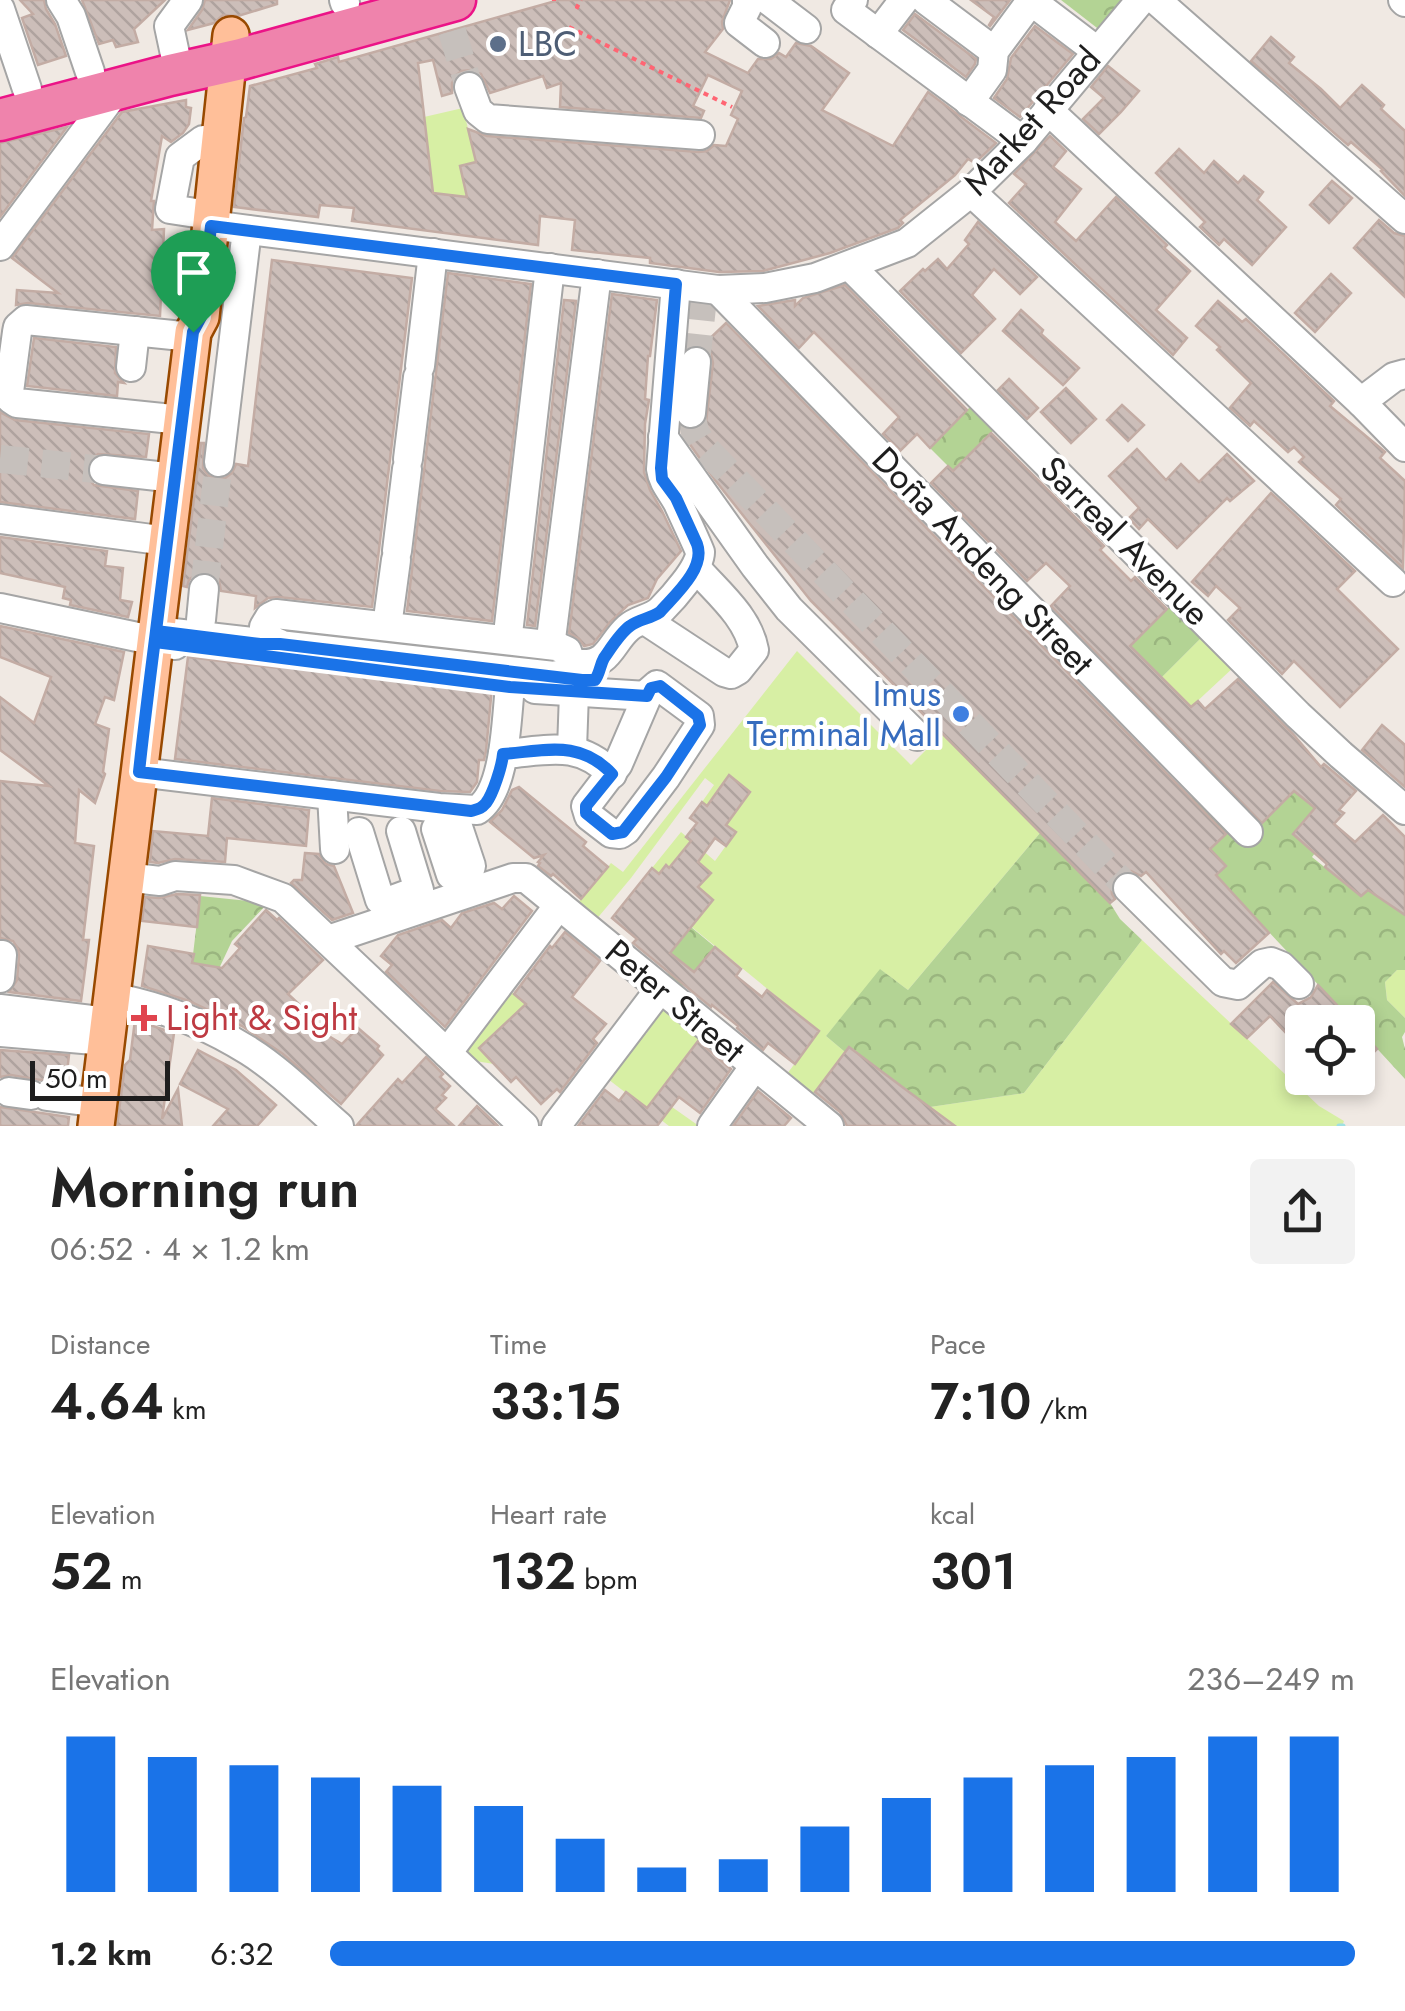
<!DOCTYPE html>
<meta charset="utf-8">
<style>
:root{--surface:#fff;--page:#f2f2f2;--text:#222;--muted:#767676;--accent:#1a73e8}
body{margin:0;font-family:Jost,sans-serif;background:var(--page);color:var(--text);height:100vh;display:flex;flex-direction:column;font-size:38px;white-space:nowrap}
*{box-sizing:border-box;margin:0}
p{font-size:32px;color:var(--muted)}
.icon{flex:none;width:55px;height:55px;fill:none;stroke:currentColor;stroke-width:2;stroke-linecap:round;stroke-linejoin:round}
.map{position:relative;height:1126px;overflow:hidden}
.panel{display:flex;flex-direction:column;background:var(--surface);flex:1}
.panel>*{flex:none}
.fabs{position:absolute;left:1285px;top:1005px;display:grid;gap:20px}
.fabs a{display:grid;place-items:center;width:90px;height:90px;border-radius:10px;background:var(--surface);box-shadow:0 5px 15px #0003;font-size:50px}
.scale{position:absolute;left:30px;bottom:25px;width:140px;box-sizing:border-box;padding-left:10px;border:5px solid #1e1e1e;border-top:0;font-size:28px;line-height:35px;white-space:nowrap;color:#1e1e1e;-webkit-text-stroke:8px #fff;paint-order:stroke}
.pin{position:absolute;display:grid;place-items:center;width:85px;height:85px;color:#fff;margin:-102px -42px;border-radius:50% 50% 50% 0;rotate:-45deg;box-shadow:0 0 10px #0007}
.pin .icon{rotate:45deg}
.round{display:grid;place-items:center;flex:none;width:105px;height:105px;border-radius:10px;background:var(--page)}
.overview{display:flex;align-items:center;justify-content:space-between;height:170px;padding:0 50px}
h1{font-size:55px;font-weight:600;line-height:75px}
.figures{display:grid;grid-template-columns:repeat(3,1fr);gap:15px;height:170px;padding:10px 50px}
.figures div{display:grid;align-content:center}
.figures b{font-size:50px;font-weight:600}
.figures small{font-size:28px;font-weight:400}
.figures p{font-size:28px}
.chart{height:280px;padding:20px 50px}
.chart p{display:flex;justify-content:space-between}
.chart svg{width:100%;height:180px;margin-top:10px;stroke:var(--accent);stroke-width:6}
ul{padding:0 50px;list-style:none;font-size:32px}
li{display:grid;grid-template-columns:160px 120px 1fr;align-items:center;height:75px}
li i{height:25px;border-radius:12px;background:var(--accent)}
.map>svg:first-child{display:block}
.grass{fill:#d7efa4}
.forest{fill:url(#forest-crowns)}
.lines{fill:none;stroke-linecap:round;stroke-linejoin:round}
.stream{stroke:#9fe0e2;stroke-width:5}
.building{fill:url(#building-back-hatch);stroke:#c3aca4;stroke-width:2.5;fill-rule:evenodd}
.minor-tunnel{stroke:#c6c0bc;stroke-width:28;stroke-dasharray:28 14;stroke-linecap:butt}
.minor-casing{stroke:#a5a5a5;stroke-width:32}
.major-casing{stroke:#984900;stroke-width:40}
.highway-casing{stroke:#eb1387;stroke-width:45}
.path{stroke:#ff6573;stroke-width:4;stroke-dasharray:5 5;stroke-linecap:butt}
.minor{stroke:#fff;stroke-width:28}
.major{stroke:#ffbf99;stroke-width:35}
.highway{stroke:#ef83ac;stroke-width:40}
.route-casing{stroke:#fff;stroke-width:20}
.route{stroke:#1a73e8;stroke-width:12}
.service-dot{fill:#5c6f8a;stroke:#fff;stroke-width:4}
.shop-dot{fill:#3f7fe0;stroke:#fff;stroke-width:4}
.health-dot{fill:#e0444e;stroke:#fff;stroke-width:4}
.labels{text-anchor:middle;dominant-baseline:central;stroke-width:8;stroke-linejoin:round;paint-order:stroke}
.service-label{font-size:35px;fill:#4e5e75;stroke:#fff;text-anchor:start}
.street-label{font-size:35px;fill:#1e1e1e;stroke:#fff}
.shop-label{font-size:35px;fill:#366cbe;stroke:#fff;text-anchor:end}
.health-label{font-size:35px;fill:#be3a42;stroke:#fff;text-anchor:start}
</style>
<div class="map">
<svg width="1405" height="1126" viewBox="0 0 1405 1126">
<defs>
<pattern id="forest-crowns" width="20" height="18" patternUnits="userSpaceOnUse" patternTransform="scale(2.5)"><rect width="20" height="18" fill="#b3d394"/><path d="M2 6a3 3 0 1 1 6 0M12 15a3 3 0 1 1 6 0" fill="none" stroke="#9ab57f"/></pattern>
<pattern id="building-back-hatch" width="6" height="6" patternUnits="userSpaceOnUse" patternTransform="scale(2.5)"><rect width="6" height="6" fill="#ccbeb9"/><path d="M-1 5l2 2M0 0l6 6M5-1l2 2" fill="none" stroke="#afa39f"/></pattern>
</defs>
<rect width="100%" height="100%" fill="#f0e9e3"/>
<g class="grass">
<polygon points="463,108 476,162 460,167 467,197 433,193 424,117"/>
<polygon points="1204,635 1235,666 1191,707 1162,677"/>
<polygon points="797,651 911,765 942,734 1040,833 908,990 881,970 826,1036 845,1052 811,1098 784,1078 819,1031 639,884 646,876 670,896 704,910 713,900 698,887 710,872 687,852 669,868 666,865 659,874 652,868 681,832 715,861 735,833 726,825 749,791 729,776 707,806 702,802 714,785 705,778 631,878 595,921 576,905 611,863 623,872"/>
<polygon points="1142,940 1319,1106 1344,1121 1342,1126 956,1126 930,1107 1024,1093"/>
<polygon points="1397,970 1405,970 1405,1018 1387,1000 1385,982"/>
<polygon points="507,988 586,1052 553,1050 517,1012 479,1048 494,1064 469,1060 462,1049"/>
<polygon points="664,1010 701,1037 661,1091 672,1107 699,1126 669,1126 604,1076 638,1030 646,1034 659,1015 655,1011"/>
</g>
<g class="forest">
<polygon points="1061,0 1126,0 1101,31"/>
<polygon points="970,407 993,431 953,471 930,448"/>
<polygon points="1173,603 1204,635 1162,677 1130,646"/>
<polygon points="1295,791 1315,808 1293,834 1315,853 1312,857 1360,896 1368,889 1405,915 1405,970 1397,970 1385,982 1387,1000 1405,1018 1405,1032 1402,1037 1405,1049 1405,1079 1358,1028 1358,1022 1353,1022 1167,823 1197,793 1245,840"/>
<polygon points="1040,833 1110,903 1120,919 1142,940 1024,1093 930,1107 849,1047 845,1052 826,1036 880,969 908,990"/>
<polygon points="200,896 268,903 232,941 216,975 192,963"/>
<polygon points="691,927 715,947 678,991 664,979 675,965 672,962 675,957 670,953"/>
</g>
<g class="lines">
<polyline class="stream" points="1339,1126 1343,1126"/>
</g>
<g class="building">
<polygon points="20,0 44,0 46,9 55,24 66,56 38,65 22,18 33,14"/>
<polygon points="82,0 165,0 134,29 138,42 116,47 113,40 99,44"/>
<polygon points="205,0 277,0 277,4 238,16 223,15 214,23 188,30 202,10"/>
<path d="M559,0h171l-8,22 1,7 -18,23 43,21 10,-14h13l8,-6 7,4 10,-14 15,3 38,27 -27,37 71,36 35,-54 68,51 -21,20 -7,-4 -13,16 -55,45 3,3 -5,5 -68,25 -67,18 -44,1 -69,-9v-5l-78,-8 3,-30 -35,-4 -2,29 -186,-24 2,-13 -34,-3 -2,12 -84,-10 10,-89 2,-1 4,-31 67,-18 -2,-4 23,-7 1,5zM433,60l9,36 10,-3v-10l4,-8 6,-4 9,-1 10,4 9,19 53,-17 4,12 14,-5 -1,24 141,11 3,-7 -11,-5 15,-31 34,16 -11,24 7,4 -12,27 -12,-1 -7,6 -8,1 -212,-16 -19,-7 8,33 -16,4 7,31 -34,-4 -15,-130z"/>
<polygon points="971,0 1010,0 990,26 989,25 994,17"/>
<polygon points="915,14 976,59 975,64 966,77 903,30"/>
<polygon points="1035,26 1073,54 1020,117 994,98 1007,79 1011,58"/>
<polygon points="1271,37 1294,57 1289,63 1321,89 1340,108 1362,85 1384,105 1381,109 1405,131 1405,196 1381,171 1383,170 1351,142 1348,145 1251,61"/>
<polygon points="1108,66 1139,91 1121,112 1099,134 1083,119 1104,98 1091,87"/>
<polygon points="186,100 186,107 191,108 189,124 183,133 171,142 162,136 151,201 154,201 152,230 164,229 160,316 28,303 16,305 17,290 58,293 12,258 122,112"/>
<polygon points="67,127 0,217 0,143"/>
<polygon points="1050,136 1066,151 1053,167 1081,189 1055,222 1076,241 1116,197 1167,245 1164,248 1190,271 1156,310 1187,338 1173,355 1009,203 1026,184 1014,174"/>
<polygon points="1179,149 1204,173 1214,161 1238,183 1244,176 1263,192 1257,200 1286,227 1252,265 1224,239 1219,245 1200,227 1205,222 1156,173"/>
<polygon points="1332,181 1352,198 1329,223 1310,205"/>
<polygon points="1379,220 1394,233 1405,236 1405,297 1354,248"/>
<polygon points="978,222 1037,277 1020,294 994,269 972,295 995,319 961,353 900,291 923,269 925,271 938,259 947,269 969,244 965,240"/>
<polygon points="272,260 412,278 372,607 278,597 268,598 255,608 256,596 221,591 219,581 215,575 207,572 196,574 189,580 187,587 183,586 201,443 204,443 203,468 209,476 218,479 225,478 232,473 236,464 248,466"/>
<polygon points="448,273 531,284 492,621 407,611"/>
<polygon points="1331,274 1351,293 1315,332 1295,313"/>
<polygon points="845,285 967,410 930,448 917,434 900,451 883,434 899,417 814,332 799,348 758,306 795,300 795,306 803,298"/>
<polygon points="612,294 657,300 650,356 648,356 645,399 649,400 645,424 644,472 650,490 662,511 681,551 657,579 648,598 628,605 610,622 593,644 584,646 579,639 569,633"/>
<polygon points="564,300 576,301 535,626 527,625"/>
<polygon points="1218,301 1242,322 1246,319 1334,401 1330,406 1385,452 1380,458 1405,481 1403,568 1336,505 1341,499 1299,462 1304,457 1294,447 1288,452 1254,421 1250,426 1230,408 1251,383 1217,350 1220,347 1196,326"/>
<polygon points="1021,310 1043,330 1041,334 1079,368 1063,385 1003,331"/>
<polygon points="726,323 1226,834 1210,849 1226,866 1216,875 1269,933 1236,963 1224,951 1221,954 1146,872 1141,876 1131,871 1122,872 1116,875 1111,885 1112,894 1115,899 1110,903 811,601 715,480 682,433 682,428 688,430 697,429 706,422 713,363 711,354 702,346"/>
<polygon points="34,338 116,347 115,373 124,383 118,382 117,396 27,386"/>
<polygon points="1009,379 1038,408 1027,419 998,390"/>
<polygon points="1066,388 1096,419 1071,443 1041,412"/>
<polygon points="1122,405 1144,425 1128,441 1107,420"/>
<polygon points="0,412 15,420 149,434 146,457 98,454 91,459 87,467 88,478 94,485 138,491 135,519 0,502"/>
<polygon points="991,433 1104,546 1100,550 1131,581 1135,577 1167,609 1130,646 1191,707 1198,701 1205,709 1238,679 1293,734 1321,767 1324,764 1356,791 1339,810 1344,813 1334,824 1355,842 1383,815 1405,837 1405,915 1368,890 1361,896 1325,867 1327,864 1293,834 1315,808 1294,791 1262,823 1051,606 1070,586 1046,563 1027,581 931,483 948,466 953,471"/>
<polygon points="1137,449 1166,480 1181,464 1199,482 1227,454 1254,481 1230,501 1227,498 1177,548 1148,519 1139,529 1129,518 1139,508 1109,476"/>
<polygon points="1271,493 1355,571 1337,589 1398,649 1340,707 1294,661 1282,674 1228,620 1240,608 1216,586 1208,596 1192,582"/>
<polygon points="0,537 107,551 105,566 123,568 120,600 132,602 128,617 70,605 71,600 63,598 65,587 0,573"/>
<polygon points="0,626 124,652 114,700 105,697 95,724 109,729 103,772 105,774 95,803 79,790 75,843 94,846 83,940 89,940 81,1001 9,992 17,980 19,956 18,949 13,941 0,938 0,781 49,786 0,750 0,697 34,723 51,677 0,657"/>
<polygon points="188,657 278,668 274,662 492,687 486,751 484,760 479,760 477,782 470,792 440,791 175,759"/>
<polygon points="1382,725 1405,745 1405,787 1362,750"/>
<polygon points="729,775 750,792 726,825 736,832 726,846 715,838 698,862 711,873 698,887 713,900 670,953 694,972 715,947 741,969 736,976 762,997 767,990 819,1031 795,1064 768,1043 763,1050 737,1028 738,1026 712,1005 711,1007 633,943 637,939 612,918 652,868 659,874 666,865 669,868 691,841 686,837 697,823 690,818 702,802 707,806"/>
<polygon points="519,787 586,842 583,846 608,867 581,899 553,874 551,876 538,866 540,863 538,862 544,855 534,858 490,822 502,810 512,790"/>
<polygon points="212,798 309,810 306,846 227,838 225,862 175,859 158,863 150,862 153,831 208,836"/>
<polygon points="305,853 319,854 326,864 334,866 353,913 332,920 291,883 294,880 302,880"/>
<polygon points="177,894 200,895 197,927 142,921 145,897 159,898"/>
<polygon points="514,896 532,911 445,1027 386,972 392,965 381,956 398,935 442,920 451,928 462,913 494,903 502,909"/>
<polygon points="266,910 277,920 279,918 323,960 288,994 303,1008 297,1017 342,1044 358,1028 379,1046 377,1049 383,1055 341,1104 283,1054 242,1026 189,1001 142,986 148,946 194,954 192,963 222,968 240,948 235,944"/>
<polygon points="565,932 600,961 572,997 606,1024 593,1039 597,1043 560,1092 557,1089 541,1104 516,1077 511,1082 479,1048 526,1004 514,994 550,946 552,948"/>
<polygon points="1273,982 1298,1004 1311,997 1318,985 1353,1022 1302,1022 1302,1050 1270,1016 1247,1038 1231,1024"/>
<polygon points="135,1020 174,1033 162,1119 178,1089 182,1126 117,1126 125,1065 130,1060"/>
<polygon points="1358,1028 1377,1049 1358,1068"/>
<polygon points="698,1041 731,1069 700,1113 679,1097 657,1126 578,1126 605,1090 619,1101 626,1092 647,1108"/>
<polygon points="849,1047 909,1092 955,1126 847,1126 840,1112 815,1092"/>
<polygon points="0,1050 69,1055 66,1081 49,1079 40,1080 11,1075 0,1077"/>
<polygon points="198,1050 236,1070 276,1105 257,1126 213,1126 228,1109 180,1084"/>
<polygon points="426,1057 443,1074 440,1077 450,1086 442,1095 446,1098 435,1109 454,1126 356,1126 398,1079 402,1083"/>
<polygon points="758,1091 791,1118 784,1126 733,1126"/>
<polygon points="477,1106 498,1126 459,1126"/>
<polygon points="0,1107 69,1117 68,1126 0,1126"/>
</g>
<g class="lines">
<g class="minor-tunnel">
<polyline points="452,31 469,87"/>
<polyline points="696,362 704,289"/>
<polyline points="691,413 695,432 704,447 1128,888"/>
<polyline points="0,459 104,470"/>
<polyline points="204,589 219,462"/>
<polyline points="279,629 557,661"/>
</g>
<defs>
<g id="minor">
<polyline points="61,0 71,16 90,72"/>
<polyline points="344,0 345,3"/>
<polyline points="747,0 747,7 739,23 765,43"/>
<polyline points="768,0 806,29"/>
<polyline points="853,0 846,10 1023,141"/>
<polyline points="926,0 994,51"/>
<polyline points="1030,0 1097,51"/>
<polyline points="1156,0 1405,219"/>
<polyline points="1403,0 1405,2"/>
<polyline points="0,9 27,89"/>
<polyline points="878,34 904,0"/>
<polyline points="179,73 169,26 188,0"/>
<polyline points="469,87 478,111 488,119 700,135"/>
<polyline points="969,102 992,70 994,51 1031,1"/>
<polyline points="1048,110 1361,402 1405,447"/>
<polyline points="971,192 1393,582"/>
<polyline points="196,213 170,209 180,157 203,140"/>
<polyline points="211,225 718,290 765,288 815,278 907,243 971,192 1023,141 1141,0"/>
<polyline points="0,246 118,88"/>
<polyline points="850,266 1298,715 1341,755 1405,810"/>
<polyline points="718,290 1248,832"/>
<polyline points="420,366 433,253"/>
<polyline points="131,367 135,331"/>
<polyline points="1361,402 1394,377 1405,374"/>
<polyline points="691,413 696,362"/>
<polyline points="182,420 17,403 11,399 9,392 17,332 18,327 26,320 192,337"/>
<polyline points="663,437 755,566 789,609 917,736"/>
<polyline points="408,459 418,377"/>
<polyline points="219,462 247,230"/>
<polyline points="104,470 175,478"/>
<polyline points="0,519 167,541"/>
<polyline points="397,551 407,469"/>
<polyline points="0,608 175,645"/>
<polyline points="388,619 396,560"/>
<polyline points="201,620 204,589"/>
<path d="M645,620l79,52 7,2 7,-4 16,-20c-6,-33 -36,-57 -58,-82"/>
<polyline points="156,631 554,676 566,673 571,663 567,651 556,646 276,614 270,617 264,627 268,639 280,644"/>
<polyline points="508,634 550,268"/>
<polyline points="551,639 597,274"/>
<path d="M582,664c27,1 29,-21 46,-36 10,-9 24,-9 33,-18 11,-11 40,-43 39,-58 -1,-4 -19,-42 -22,-49 -7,-13 -15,-20 -17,-34l15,-185"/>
<polygon points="657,685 699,716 700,725 666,777 626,830 620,834 611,833 589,816 586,806 618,764 649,692"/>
<polyline points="535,689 647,696"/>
<polyline points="572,749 574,693"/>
<path d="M503,754c44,-3 74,-15 109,20"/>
<path d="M139,772l300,36 38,2c29,-19 29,-90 33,-123"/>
<polyline points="332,795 335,849"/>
<polyline points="436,829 451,875 455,877 469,873 471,866 452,809"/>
<polyline points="359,832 380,900 384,903 419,890 401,831"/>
<polyline points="125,877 160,881 175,876 234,880 283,898 524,1126"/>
<polyline points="1128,888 1223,982 1238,985 1262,964 1271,962 1281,966 1299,984"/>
<polyline points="328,940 513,878 526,878 829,1126"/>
<polyline points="0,978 2,955"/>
<path d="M111,997c49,9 95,27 138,54 32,20 61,50 90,75"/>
<polyline points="0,1009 108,1022"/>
<polyline points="0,1032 106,1041"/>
<polyline points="447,1053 559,905"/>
<polyline points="9,1092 31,1095"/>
<polyline points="47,1096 99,1103"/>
<polyline points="556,1126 660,989"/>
<polyline points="712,1126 754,1067"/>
</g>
<polyline id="major" points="96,1126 193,332 201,317 231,35"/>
<polyline id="highway" points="0,120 170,75 241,59 455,0"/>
</defs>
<use href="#minor" class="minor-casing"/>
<use href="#major" class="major-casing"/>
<use href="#highway" class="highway-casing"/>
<g class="path">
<polyline points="554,0 554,1"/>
<polyline points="579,8 577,7 581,0"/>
<polyline points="569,27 732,107"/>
</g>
<use href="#minor" class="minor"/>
<use href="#major" class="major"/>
<use href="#highway" class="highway"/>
</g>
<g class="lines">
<defs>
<path id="route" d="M193,332l-37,299c-6,47 -12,94 -17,141l332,39c7,-2 10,-2 15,-8 7,-9 16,-37 17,-49 42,-3 76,-15 109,20l-26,32v7l26,21 11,-2 43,-55 34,-52 -2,-9 -38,-30 -9,2 -4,8 -137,-9 -355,-45 1,-11 104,13h20l302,36h13c5,-7 5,-15 9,-22 7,-10 16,-25 26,-32 9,-7 20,-7 30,-14 15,-17 46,-44 37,-68l-21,-46 -14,-19 -1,-11 15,-184 -465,-58 -10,91 -8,15"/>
</defs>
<use href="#route" class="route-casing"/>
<use href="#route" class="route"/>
</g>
<circle class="service-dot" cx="498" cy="44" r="10"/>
<circle class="shop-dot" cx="961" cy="714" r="10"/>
<path class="health-dot" d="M139 1003h10v10h10v10h-10v10h-10v-10h-10v-10h10z"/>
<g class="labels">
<g class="service-label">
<text x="518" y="44">LBC</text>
</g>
<g class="street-label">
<text transform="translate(1032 121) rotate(-48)">Market Road</text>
<text transform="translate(1125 541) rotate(45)">Sarreal Avenue</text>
<text transform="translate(983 561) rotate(46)">Doña Andeng Street</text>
<text transform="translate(675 1001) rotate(40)">Peter Street</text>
</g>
<g class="shop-label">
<text x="941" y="694">Imus<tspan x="941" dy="40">Terminal Mall</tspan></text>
</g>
<g class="health-label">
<text x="166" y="1018">Light &amp; Sight</text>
</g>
</g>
</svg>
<div class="fabs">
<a><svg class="icon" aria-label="locate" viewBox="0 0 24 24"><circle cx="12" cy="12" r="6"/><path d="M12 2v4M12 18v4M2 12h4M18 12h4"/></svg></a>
</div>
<div class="scale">50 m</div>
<div class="pin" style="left:193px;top:332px;background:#1e9e55"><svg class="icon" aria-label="arrive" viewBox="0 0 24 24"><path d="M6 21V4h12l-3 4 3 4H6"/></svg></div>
</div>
<section class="panel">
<div class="overview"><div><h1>Morning run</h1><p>06:52 · 4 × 1.2 km</p></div><a class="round"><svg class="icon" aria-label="share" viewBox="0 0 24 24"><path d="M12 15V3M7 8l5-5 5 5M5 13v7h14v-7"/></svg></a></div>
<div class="figures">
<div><p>Distance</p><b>4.64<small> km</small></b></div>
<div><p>Time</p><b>33:15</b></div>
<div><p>Pace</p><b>7:10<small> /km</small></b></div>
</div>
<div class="figures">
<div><p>Elevation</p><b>52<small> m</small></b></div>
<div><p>Heart rate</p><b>132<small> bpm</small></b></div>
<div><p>kcal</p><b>301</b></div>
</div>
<div class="chart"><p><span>Elevation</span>236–249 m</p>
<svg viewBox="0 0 160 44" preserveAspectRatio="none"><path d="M5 44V6M15 44V11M25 44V13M35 44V16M45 44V18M55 44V23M65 44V31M75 44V38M85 44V36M95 44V28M105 44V21M115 44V16M125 44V13M135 44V11M145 44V6M155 44V6"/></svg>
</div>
<ul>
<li><b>1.2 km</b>6:32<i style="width:100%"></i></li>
</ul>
</section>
